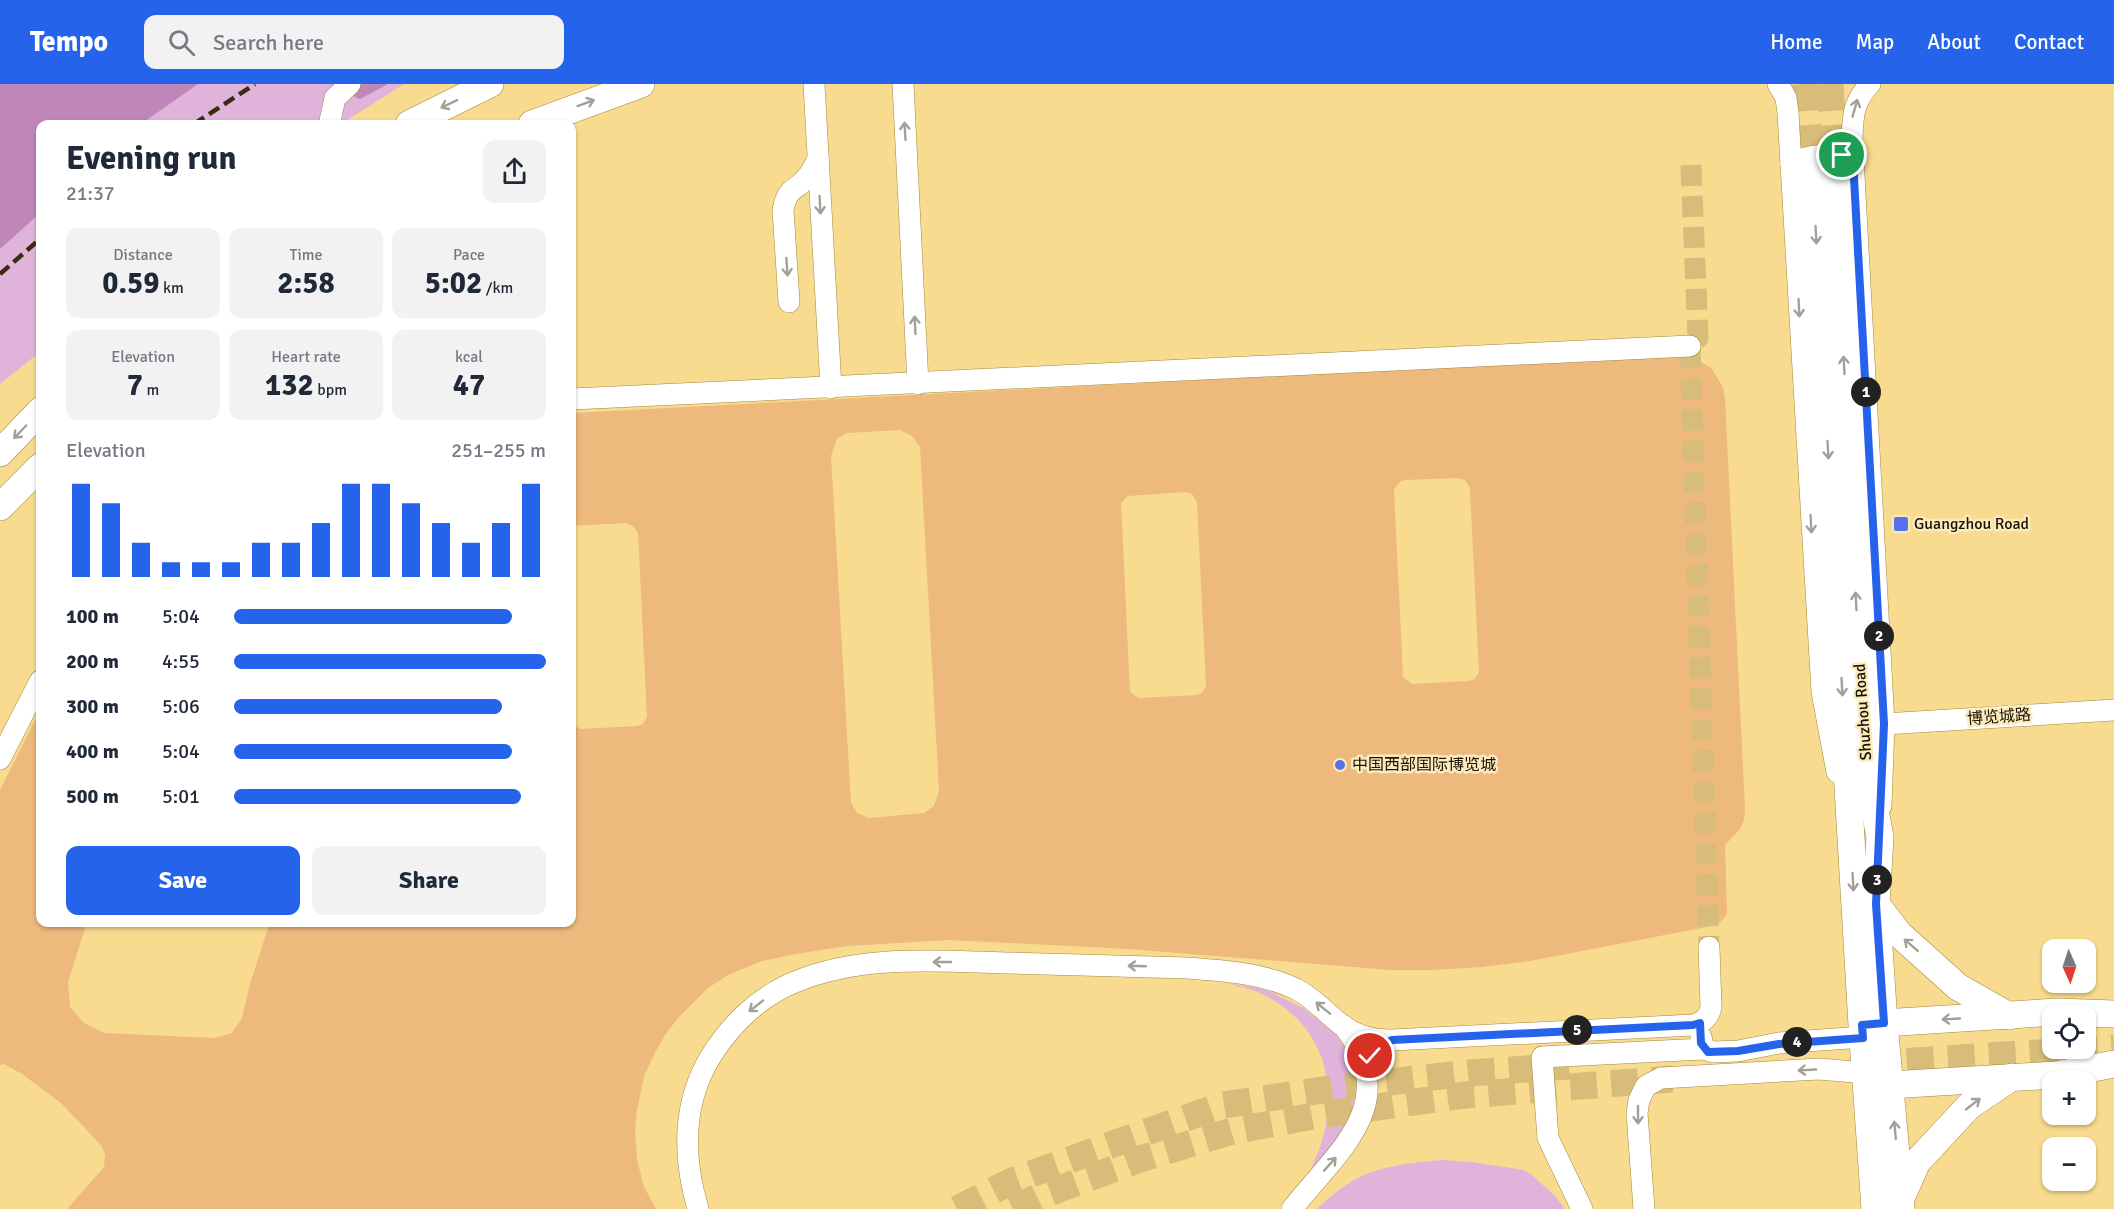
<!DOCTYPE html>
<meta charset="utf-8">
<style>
:root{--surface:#fff;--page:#f2f2f3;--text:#1f2937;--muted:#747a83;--accent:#2563eb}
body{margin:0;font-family:Signika,"Noto Sans SC",sans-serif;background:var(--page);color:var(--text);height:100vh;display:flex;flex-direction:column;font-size:22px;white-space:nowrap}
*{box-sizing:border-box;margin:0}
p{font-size:20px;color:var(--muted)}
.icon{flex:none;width:33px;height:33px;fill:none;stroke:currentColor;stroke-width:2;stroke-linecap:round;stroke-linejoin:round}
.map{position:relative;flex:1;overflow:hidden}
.drawer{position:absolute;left:36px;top:36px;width:540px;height:807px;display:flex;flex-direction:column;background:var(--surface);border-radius:12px;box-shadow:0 2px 4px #0004}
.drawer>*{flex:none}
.needle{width:39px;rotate:177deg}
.buttons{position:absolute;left:2042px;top:855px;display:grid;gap:12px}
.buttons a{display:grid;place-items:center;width:54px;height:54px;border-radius:12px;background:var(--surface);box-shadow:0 2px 4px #0004;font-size:30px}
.pin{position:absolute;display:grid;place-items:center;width:51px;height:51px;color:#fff;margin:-26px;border:3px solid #fff;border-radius:50%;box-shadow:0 2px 6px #0007}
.km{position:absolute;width:30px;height:30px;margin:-15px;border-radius:50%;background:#222;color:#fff;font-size:16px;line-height:30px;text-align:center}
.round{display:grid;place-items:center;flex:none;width:63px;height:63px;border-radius:12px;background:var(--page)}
.head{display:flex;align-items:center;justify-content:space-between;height:102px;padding:0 30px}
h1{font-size:33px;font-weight:800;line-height:45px}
.figures{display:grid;grid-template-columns:repeat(3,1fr);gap:9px;height:102px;padding:6px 30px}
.figures div{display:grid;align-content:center;border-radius:12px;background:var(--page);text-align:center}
.figures b{font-size:30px;font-weight:800}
.figures small{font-size:16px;font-weight:400}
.figures p{font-size:16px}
.chart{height:168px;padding:12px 30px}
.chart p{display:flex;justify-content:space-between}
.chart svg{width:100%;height:108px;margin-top:6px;stroke:var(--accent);stroke-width:6}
.button{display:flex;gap:12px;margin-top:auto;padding:12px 30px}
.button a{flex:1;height:69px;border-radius:12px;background:var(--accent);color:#fff;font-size:24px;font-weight:800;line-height:69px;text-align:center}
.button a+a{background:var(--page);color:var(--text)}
ul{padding:0 30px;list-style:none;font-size:20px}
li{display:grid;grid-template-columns:96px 72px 1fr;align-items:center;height:45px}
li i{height:15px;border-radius:8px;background:var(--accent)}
header{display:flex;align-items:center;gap:36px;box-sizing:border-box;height:84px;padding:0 30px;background:var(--accent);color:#fff}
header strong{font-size:28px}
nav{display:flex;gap:33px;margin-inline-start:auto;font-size:21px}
.search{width:420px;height:54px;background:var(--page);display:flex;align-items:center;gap:15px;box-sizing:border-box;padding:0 21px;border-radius:12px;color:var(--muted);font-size:22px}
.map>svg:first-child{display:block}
.green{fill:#e0b3db}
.forest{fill:#bf86ba}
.building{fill:#eeb97c;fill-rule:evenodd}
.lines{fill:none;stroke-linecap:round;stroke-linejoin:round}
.minor-tunnel{stroke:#d7bd79;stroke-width:21;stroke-dasharray:21 10;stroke-linecap:butt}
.major-tunnel{stroke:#d7bd79;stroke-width:27;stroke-dasharray:27 14;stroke-linecap:butt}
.minor-casing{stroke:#a4883b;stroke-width:22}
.major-casing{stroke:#a4883b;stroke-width:28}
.minor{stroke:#fff;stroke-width:21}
.major{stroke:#fff;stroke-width:27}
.rail{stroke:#382d13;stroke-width:4.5;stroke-dasharray:12 6;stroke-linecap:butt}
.oneway{stroke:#a3a099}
.route-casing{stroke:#fff;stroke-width:12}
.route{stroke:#2563eb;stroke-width:8}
.poi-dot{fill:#5672e8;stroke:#fbeabd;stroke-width:2}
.labels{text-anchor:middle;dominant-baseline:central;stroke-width:5;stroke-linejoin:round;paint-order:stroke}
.poi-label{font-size:16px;fill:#1a1200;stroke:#fbeabd;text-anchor:start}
.street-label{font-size:16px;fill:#1a1200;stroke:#fbeabd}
</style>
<header>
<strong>Tempo</strong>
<div class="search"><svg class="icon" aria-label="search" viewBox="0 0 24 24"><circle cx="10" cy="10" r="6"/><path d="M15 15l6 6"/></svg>Search here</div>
<nav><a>Home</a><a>Map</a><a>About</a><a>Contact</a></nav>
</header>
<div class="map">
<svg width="2114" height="1125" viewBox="0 0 2114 1125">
<rect width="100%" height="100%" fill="#f8db8e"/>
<g class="green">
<polygon points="0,0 404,0 341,40 40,40 40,268 0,300"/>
<path d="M1227,899l38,6 38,19 32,25 17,25 4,38 -4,19 -15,28 -26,25c32,-63 22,-137 -45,-172 -11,-6 -26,-9 -39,-13z"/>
<path d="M1441,1076l31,2 52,8 8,5 23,21 10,13h-248c13,-13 32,-28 50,-35 20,-9 52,-12 74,-14z"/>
</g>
<g class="forest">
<polygon points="0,0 198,0 141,40 40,40 40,129 0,165"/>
<polygon points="362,0 388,0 360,15 351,11"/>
</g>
<path class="building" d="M1678,271l14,2 19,11 12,19 2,12 20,410 -1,11 -4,9 -15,16 2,68 -2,4 -8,8 -187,36 -48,6 -51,3h-40l-263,-21 -179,-9 -102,6 -51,8 -34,7 -34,14 -20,13 -30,30 -13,17 -9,16 -12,25 -7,34 -2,20 2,30 7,27 12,22h-589l37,-42 1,-12 -3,-9 -41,-43 -39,-29 -18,-10 -4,1v-275l40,-80v212h47l-19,60 2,25 14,16 20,10 110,5 18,-5 10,-15 8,-34 20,-62h302v-198l8,5 57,-3 6,-2 4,-7 -9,-184 -5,-7 -7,-3 -54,3v-113zM900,346l12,6 8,11 19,344 -5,15 -10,7 -55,5 -12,-5 -6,-10 -20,-347 6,-17 10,-6zM1457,394l8,2 5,8 9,184 -4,7 -6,2 -57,3 -9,-7 -9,-188 7,-8 5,-1zM1185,408l7,2 5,8 9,184 -4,7 -6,2 -57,3 -4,-2 -5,-5 -9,-188 7,-7z"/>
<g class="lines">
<polyline class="minor-tunnel" points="1691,81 1698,254 1690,262 1709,863"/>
<g class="major-tunnel">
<polyline points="1805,0 1812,92"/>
<polyline points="1830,0 1835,93"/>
<polyline points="1866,980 2114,964"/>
<polyline points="957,1125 1012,1097 1113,1060 1223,1021 1336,1004 1469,989 1569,982"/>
<polyline points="1013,1125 1038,1113 1140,1075 1232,1047 1319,1031 1465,1011 1672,995"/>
</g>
<defs>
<g id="minor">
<polyline points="814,0 831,304"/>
<polyline points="903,0 918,300"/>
<polyline points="1778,0 1786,14 1788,29 1822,608 1837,688"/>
<path d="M1870,0c-17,19 -17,30 -18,55l32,585 -3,82"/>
<polyline points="332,40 330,37 335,14 350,0"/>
<path d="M1791,80c18,-10 43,-12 62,-4"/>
<path d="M789,218l-6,-92c5,-26 14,-18 25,-34 4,-5 7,-12 10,-17"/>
<polyline points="572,315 1690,262"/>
<polyline points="1884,640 2114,626"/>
<polyline points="0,675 40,597"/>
<polyline points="1701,953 1704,965 1713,968 1738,967 1779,959 1863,953"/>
<path d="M698,1125c-15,-51 -16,-106 13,-153 20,-32 49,-60 84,-74 66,-28 145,-21 215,-19 59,2 118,3 177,5 38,3 75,5 109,21 24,12 39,37 64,46 10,4 21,5 32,5l301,-15c10,-3 16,-7 18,-18l-2,-60"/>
<path d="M1292,1125c45,-58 111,-104 52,-183"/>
<polyline points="1582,1125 1548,1054 1542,973 1704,965"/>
<polyline points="1644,1125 1637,1029 1639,1016 1646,1002 1661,994 1819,985 1866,989"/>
</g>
<g id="major">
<polyline points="409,40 490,0"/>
<polyline points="532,40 641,0"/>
<polyline points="1812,92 1862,941 1875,1125"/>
<polyline points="1835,93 1865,674 1880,753 1876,820 1884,939 1901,1125"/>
<polyline points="0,369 40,327"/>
<polyline points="0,423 40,383"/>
<polyline points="1876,820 1899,850 1958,903 2009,932"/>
<polyline points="1867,940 2057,928 2114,930"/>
<polyline points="1874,1002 2056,991 2114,980"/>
<polyline points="1902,1112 1917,1078 1969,1022 2012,993"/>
</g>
</defs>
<use href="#minor" class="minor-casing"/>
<use href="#major" class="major-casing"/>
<use href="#minor" class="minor"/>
<use href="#major" class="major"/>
<g class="rail">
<polyline points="194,40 255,0"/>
<polyline points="0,190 40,155"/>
</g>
</g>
<defs><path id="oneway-shaft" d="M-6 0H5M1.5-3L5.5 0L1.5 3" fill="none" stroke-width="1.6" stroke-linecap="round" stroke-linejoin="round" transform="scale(1.5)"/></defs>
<g class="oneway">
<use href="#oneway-shaft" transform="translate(586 19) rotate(-20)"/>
<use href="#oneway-shaft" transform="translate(449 20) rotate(154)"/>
<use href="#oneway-shaft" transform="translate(1855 24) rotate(-74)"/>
<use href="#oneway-shaft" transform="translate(905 47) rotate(-93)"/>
<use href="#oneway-shaft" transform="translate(820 121) rotate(87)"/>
<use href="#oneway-shaft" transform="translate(1816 151) rotate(87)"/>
<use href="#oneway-shaft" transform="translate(787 183) rotate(86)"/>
<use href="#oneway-shaft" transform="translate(1799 224) rotate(87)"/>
<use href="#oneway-shaft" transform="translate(915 241) rotate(-93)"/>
<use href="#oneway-shaft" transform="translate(1844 281) rotate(-93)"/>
<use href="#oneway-shaft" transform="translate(20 348) rotate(134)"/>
<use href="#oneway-shaft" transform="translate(1828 366) rotate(87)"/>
<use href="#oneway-shaft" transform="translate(1811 440) rotate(87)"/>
<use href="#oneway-shaft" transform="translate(1856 517) rotate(-93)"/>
<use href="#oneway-shaft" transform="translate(1842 603) rotate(87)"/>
<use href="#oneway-shaft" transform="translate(1853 798) rotate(87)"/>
<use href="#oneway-shaft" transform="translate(1911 861) rotate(-139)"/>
<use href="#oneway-shaft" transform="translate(942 878) rotate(180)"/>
<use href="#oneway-shaft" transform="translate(1137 882) rotate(-178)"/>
<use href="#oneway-shaft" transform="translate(756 922) rotate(142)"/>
<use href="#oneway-shaft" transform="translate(1323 924) rotate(-141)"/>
<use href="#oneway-shaft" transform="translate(1951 935) rotate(177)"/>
<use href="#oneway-shaft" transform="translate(1807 986) rotate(177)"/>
<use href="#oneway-shaft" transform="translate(1973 1020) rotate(-38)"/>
<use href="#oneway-shaft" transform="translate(1638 1031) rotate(90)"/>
<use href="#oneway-shaft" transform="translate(1895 1046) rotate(-95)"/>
<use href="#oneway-shaft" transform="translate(1330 1080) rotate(-48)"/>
</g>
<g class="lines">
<defs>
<polyline id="route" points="1370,972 1375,965 1392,956 1693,941 1700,939 1701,959 1708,968 1738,967 1779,960 1863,954 1862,941 1884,939 1876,820 1884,640 1853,76 1842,71"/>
</defs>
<use href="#route" class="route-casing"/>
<use href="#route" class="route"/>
</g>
<g class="poi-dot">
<rect x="1893" y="432" width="16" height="16" rx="3"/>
<circle cx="1340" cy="681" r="6"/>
</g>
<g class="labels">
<g class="poi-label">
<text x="1914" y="440">Guangzhou Road</text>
<text x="1352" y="681">中国西部国际博览城</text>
</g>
<g class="street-label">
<text transform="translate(1863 628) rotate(-94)">Shuzhou Road</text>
<text transform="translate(1999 633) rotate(-4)">博览城路</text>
</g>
</g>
</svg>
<div class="buttons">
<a><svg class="needle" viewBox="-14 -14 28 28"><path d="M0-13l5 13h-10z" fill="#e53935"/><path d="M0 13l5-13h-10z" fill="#747a83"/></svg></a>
<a><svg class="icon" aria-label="locate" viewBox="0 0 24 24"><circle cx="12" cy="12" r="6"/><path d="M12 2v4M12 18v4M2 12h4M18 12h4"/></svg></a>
<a>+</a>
<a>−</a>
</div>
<div class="pin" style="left:1842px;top:71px;background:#1e9e55"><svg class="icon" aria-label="arrive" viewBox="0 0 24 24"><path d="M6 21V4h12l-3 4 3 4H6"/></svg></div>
<div class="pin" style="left:1370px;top:972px;background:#d93025"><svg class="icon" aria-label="check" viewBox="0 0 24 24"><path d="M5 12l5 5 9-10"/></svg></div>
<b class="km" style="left:1866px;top:308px">1</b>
<b class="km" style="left:1879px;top:552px">2</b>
<b class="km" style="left:1877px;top:796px">3</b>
<b class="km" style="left:1797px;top:958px">4</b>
<b class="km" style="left:1577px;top:946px">5</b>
<section class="drawer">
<div class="head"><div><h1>Evening run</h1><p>21:37</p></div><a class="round"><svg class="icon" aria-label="share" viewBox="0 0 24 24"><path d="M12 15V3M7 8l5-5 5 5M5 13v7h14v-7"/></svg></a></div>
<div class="figures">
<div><p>Distance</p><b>0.59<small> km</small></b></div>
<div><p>Time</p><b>2:58</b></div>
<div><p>Pace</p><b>5:02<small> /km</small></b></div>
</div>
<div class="figures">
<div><p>Elevation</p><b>7<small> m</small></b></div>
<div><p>Heart rate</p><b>132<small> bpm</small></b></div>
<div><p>kcal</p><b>47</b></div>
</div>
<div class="chart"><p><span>Elevation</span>251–255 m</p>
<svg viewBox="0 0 160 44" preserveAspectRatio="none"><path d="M5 44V6M15 44V14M25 44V30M35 44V38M45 44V38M55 44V38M65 44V30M75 44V30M85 44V22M95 44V6M105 44V6M115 44V14M125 44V22M135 44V30M145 44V22M155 44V6"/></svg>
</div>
<ul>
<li><b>100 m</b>5:04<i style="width:89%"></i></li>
<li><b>200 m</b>4:55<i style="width:100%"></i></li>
<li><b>300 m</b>5:06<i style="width:86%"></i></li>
<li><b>400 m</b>5:04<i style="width:89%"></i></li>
<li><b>500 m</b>5:01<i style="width:92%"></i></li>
</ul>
<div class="button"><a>Save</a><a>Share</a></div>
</section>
</div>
